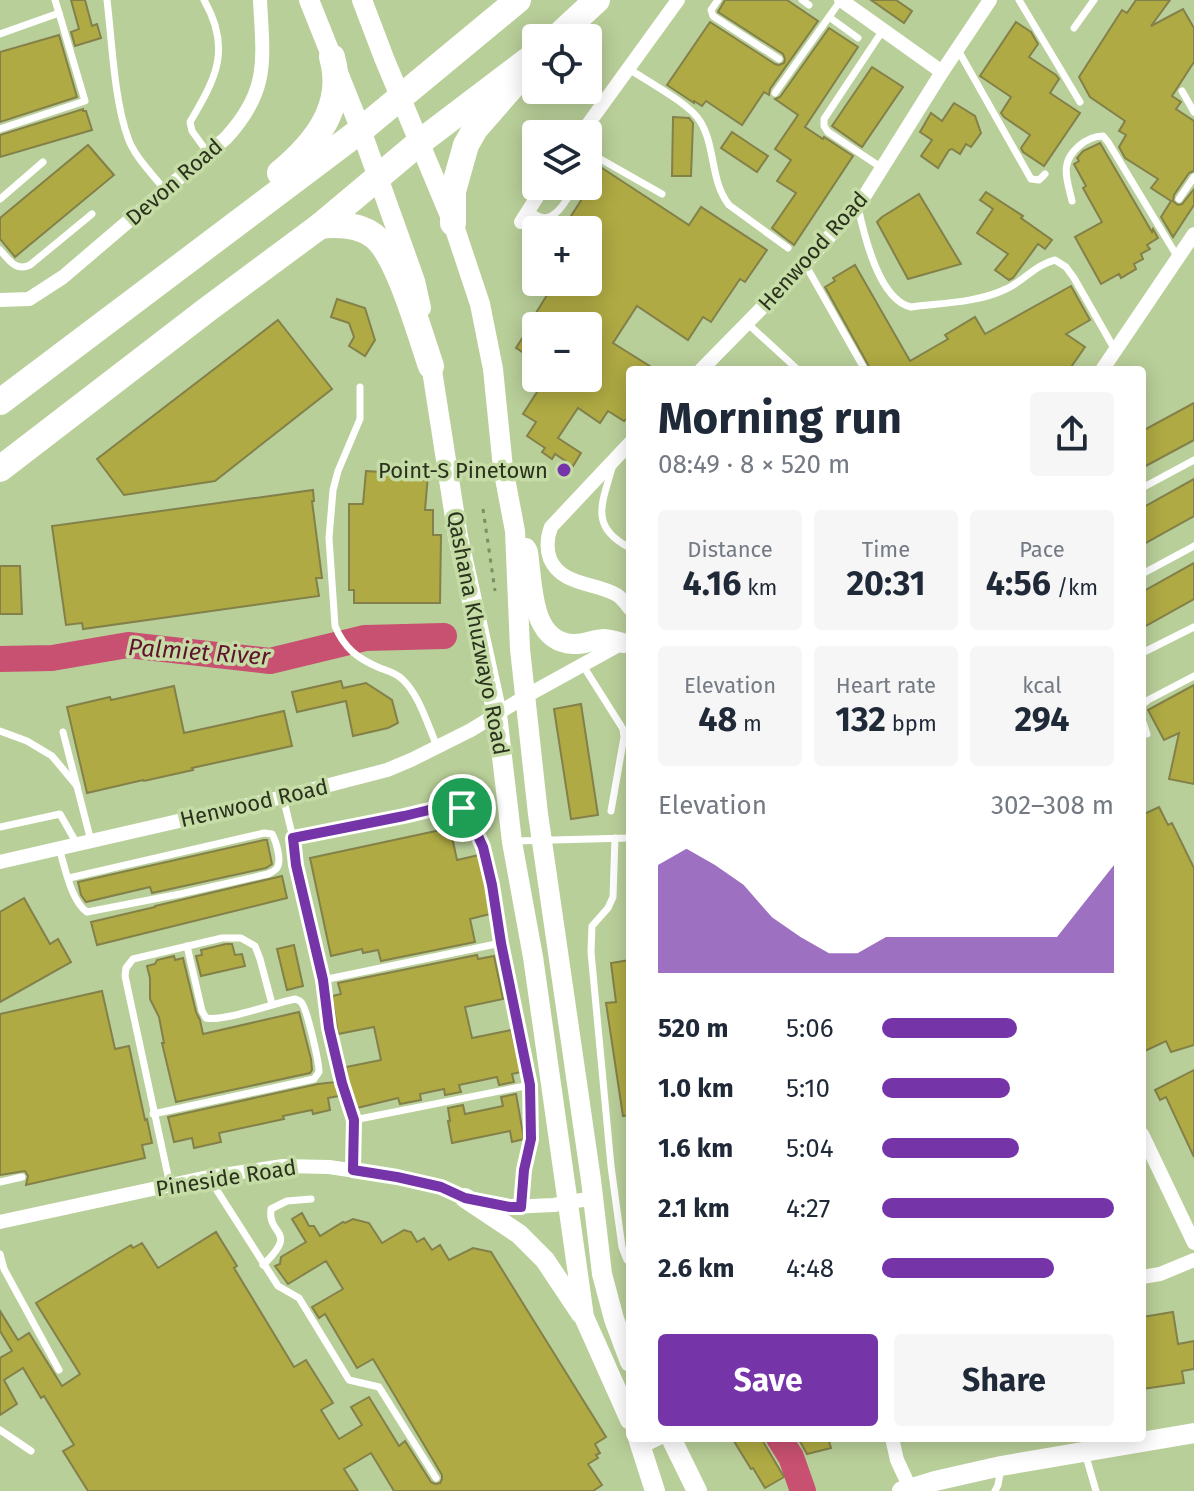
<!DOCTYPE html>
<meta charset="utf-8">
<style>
:root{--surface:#fff;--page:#f6f6f7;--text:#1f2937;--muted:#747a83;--accent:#7634a9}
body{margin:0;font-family:"Fira Sans",sans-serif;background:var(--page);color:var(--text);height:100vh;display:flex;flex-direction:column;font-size:30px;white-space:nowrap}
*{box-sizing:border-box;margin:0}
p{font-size:26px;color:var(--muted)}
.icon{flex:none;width:44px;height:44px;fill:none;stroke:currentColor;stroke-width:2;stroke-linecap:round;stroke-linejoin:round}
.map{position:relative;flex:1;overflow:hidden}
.drawer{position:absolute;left:626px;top:366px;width:520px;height:1076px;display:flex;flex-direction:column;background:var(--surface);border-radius:8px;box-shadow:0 4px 20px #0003}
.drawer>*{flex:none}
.buttons{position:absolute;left:522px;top:24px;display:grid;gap:16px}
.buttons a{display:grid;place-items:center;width:80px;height:80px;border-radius:8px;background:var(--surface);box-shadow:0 4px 20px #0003;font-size:40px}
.pin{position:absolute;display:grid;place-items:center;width:68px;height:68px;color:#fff;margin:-34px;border:4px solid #fff;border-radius:50%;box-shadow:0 2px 8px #0007}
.round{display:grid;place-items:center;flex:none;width:84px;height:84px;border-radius:8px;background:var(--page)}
.summary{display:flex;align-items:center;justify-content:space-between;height:136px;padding:0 32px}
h1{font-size:44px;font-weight:700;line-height:60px}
.stats{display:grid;grid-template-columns:repeat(3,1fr);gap:12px;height:136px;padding:8px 32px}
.stats div{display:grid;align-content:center;border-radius:8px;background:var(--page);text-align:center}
.stats b{font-size:34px;font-weight:700}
.stats small{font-size:22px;font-weight:400}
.stats p{font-size:22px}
.chart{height:224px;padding:16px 32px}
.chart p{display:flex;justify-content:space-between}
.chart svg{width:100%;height:144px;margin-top:8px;fill:var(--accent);opacity:.7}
.button{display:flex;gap:16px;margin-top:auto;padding:16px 32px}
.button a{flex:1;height:92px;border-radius:8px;background:var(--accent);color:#fff;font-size:32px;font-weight:700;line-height:92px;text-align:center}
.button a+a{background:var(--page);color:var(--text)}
ul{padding:0 32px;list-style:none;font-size:26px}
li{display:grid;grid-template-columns:128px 96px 1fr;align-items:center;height:60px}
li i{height:20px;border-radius:10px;background:var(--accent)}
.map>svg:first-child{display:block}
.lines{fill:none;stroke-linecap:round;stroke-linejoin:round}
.river{stroke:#c85070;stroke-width:26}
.building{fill:#afaa43;stroke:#838049;stroke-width:2}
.path{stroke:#7c8c64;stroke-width:3;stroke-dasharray:4 6;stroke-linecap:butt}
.lane{stroke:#fff;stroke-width:7}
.street{stroke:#fff;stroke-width:14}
.secondary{stroke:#fff;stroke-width:20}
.highway{stroke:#fff;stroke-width:26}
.route-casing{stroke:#fff;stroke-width:16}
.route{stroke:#7634a9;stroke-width:10}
.poi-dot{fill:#7634a9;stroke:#c6dca6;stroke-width:3}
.labels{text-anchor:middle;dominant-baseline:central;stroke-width:7;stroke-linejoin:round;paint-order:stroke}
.street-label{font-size:22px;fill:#2a321d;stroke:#c6dca6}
.poi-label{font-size:22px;fill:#2a321d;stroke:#c6dca6;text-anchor:end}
.water-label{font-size:24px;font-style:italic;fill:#61132d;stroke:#c6dca6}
</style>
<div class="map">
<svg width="1194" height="1491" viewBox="0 0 1194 1491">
<rect width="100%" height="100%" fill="#b9cf99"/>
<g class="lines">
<g class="river">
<polyline points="0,659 52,658 128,645 270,661 365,638 444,636"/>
<polyline points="779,1438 791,1457 803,1491"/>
</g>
</g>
<g class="building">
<polygon points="71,0 85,0 92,26 97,24 101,38 75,46 71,32 79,29"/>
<polygon points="725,0 787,0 818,21 770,89 769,95 764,92 742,125 706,101 702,106 694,101 694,103 667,85 710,22 775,64 779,65 784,63 785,59 783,54 718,12"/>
<polygon points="871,0 896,0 912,11 904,23"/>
<polygon points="1136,0 1170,0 1151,26 1183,9 1194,28 1194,62 1172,96 1181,102 1176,109 1194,121 1194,171 1189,173 1174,195 1173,201 1178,205 1182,204 1194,189 1194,205 1173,237 1161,217 1171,201 1151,188 1158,179 1125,158 1119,147 1126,135 1119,131 1125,121 1090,97 1079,77 1122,10 1127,13"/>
<polygon points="1016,22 1031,32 1038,44 1029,57 1056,75 1059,79 1050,93 1080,113 1044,166 1023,152 1021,148 1030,135 1004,117 1001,113 1011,97 980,76"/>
<polygon points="829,28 858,47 805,127 823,139 824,137 853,156 794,245 772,228 796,193 777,181 791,160 775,149 798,115 775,99 780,97"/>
<polygon points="59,35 77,97 0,122 0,52"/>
<polygon points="872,67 903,87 862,147 832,126"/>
<polygon points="954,103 975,116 981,133 971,147 966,144 960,154 952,149 949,150 938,168 921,156 932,140 920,132 931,113 942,121"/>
<polygon points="83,109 83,111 86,111 92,130 0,157 0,135"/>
<polygon points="673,117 689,118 693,123 691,176 672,176"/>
<polygon points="732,132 768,156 757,172 721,148"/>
<polygon points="1100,143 1152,232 1153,229 1158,238 1147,245 1150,249 1141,254 1143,259 1134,264 1136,269 1121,278 1119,274 1101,284 1075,237 1102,222 1083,188 1086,186 1074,164 1079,161 1077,158 1083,151"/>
<polygon points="88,145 114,175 15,257 0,239 0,218"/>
<polygon points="602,168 689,225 701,207 767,250 745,282 740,279 711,322 703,317 688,340 637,306 613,343 656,370 630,370 630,416 624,421 608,411 600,423 578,408 558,438 581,453 573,466 555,454 552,459 542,452 545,448 527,436 536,422 523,414 537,392 527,386 532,378 588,378 588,326 536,326 536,361 516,348 530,326 528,326 555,282 588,282 588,230 562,230"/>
<polygon points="986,192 1023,216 1021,218 1052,240 1045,249 1038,244 1013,278 1009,280 995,270 1008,254 977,233 993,209 980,200"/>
<polygon points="919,194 961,264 908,279 877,222 882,217"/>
<polygon points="855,265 910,361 948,339 945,335 975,317 985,334 1071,286 1090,320 1066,334 1085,347 1069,370 871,370 825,287 835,281 833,278"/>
<polygon points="337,299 365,308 375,340 365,356 349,346 354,337 349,323 331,317"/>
<polygon points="278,320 332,389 215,481 124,495 97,459"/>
<polygon points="1194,403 1194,440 1142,468 1142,431"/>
<polygon points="366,471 428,475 425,510 433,510 433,535 441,535 440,603 354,603 354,590 349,590 349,504 363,504"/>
<polygon points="1194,479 1194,516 1142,545 1142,508"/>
<polygon points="313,490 314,501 312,501 322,578 316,578 319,596 83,629 82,623 66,625 52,526"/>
<polygon points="1194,563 1194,599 1142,628 1142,592"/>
<polygon points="0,566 20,566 22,614 0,614"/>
<polygon points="341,681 343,688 366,683 392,700 398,723 388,728 353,736 346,701 297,712 292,692"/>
<polygon points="1194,685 1194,784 1169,779 1179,733 1164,740 1148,710"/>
<polygon points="174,686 184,733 284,711 292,746 192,768 193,770 144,781 143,780 87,793 67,707 110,697 111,700"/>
<polygon points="581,704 598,815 571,819 554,709"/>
<polygon points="1159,807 1168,825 1172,823 1194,868 1194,1045 1171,1052 1166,1041 1145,1051 1142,1044 1142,815"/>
<polygon points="450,828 457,860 479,855 483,869 490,914 470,919 475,942 381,961 378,950 363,953 362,949 331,956 310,858"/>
<polygon points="264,840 267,840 272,864 266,868 152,893 150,887 86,902 81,895 78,882"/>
<polygon points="282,876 287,898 97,945 91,922 155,907 155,906"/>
<polygon points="24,898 50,944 58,939 71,962 0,1002 0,912"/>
<polygon points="226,944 232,944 235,955 242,954 245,966 201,976 196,956 202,955 201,950"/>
<polygon points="294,945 303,986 287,990 277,949"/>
<polygon points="477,955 478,959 494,956 503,999 465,1007 472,1038 511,1030 521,1072 512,1074 514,1082 499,1085 497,1077 459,1085 461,1092 445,1095 444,1089 420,1094 421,1100 400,1104 398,1098 357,1108 348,1081 346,1067 381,1060 374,1027 338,1034 332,996 341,994 338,983"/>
<polygon points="174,956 175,960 183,958 196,1012 200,1020 203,1034 299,1012 311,1059 312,1070 310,1073 176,1102 162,1043 164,1043 159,1017 150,999 150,978 147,966 155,964 157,960"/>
<polygon points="630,960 630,1115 623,1116 606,1003 616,1002 611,963"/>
<polygon points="102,991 115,1049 129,1046 145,1120 147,1119 152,1143 142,1145 145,1158 26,1185 28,1176 25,1171 0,1175 0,1014"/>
<polygon points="1194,1070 1194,1157 1166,1097 1160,1100 1155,1090"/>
<polygon points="335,1082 339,1096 328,1098 330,1110 313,1114 312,1110 283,1116 284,1119 219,1133 221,1142 194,1148 192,1138 174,1142 168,1117 318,1084"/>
<polygon points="516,1094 524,1139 512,1142 510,1131 452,1143 448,1121 450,1121 448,1108 463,1105 465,1114 503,1106 501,1097"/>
<polygon points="302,1213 309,1226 314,1226 320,1236 343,1222 345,1223 353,1219 369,1223 382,1243 404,1230 411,1232 417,1242 424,1238 432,1250 440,1245 449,1260 473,1248 491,1252 606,1437 595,1444 600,1453 596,1455 598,1458 588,1464 602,1485 593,1491 394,1491 371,1453 344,1469 358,1491 88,1491 63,1451 74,1445 44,1396 41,1398 23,1368 4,1380 17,1404 0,1415 0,1358 12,1351 0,1331 0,1311 18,1340 29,1333 62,1386 80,1374 36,1303 131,1245 133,1248 142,1243 158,1268 216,1232 237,1266 234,1268 294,1367 306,1360 333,1403 321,1410 339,1439 362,1425 351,1407 369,1397 399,1446 405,1441 431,1482 435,1484 440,1483 442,1479 442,1475 373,1359 357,1368 325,1314 319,1318 312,1307 343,1289 326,1261 288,1284 275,1266 280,1264 281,1257 306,1242 292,1219"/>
<polygon points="1173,1312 1178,1344 1194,1341 1194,1369 1182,1371 1184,1383 1142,1389 1142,1317"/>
<polygon points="732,1438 761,1438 784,1477 765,1488 753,1468 751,1469"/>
<polygon points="798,1438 828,1438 831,1448 807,1454"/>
</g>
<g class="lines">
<polyline class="path" points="483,509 495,591"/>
<g class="lane">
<polyline points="55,0 59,13"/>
<path d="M107,0c5,41 7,100 21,138 6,18 25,37 37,52"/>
<path d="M204,0c28,49 12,78 -14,122l2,9 16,22"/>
<polyline points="718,0 711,10 713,16 779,59"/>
<polyline points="802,0 809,5"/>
<polyline points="1019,0 1080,102"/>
<polyline points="829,17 858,38"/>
<polyline points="1074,28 1094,0"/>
<polyline points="0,34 59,13 85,101 0,129"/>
<polyline points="958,50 1031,179 1039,180 1045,174"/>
<path d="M629,69c18,12 61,35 71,52 16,26 10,60 29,84l59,43"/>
<polyline points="1182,91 1194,112"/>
<polyline points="775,93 841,0"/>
<polyline points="588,152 662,194"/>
<polyline points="588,167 595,156"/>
<polyline points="882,168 828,132 824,126 824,119 883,30"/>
<polyline points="0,199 43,162"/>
<polyline points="1179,199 1194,177"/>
<path d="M1072,201c-5,-22 -13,-38 7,-55 7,-6 15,-10 24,-10l5,6 69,114"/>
<path d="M858,207c6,28 21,93 53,100 30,-4 66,-4 95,-18 18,-8 29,-24 49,-29l11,7 8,11 41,72"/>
<path d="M528,210c4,2 8,6 13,7 15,5 27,-20 34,-31"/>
<path d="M0,250c9,10 16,22 30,15l62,-51"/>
<polyline points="805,264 865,370"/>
<polyline points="748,324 796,368"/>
<path d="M360,387v32l-22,52 -5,19 -4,48 6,88c9,22 23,33 45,42 8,3 16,5 22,11 17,15 26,47 35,67"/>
<path d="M612,468c-10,36 -23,59 18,80"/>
<polyline points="1142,488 1194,460"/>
<polyline points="1142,574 1194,546"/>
<polyline points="1142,653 1194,627"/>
<polyline points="582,664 623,729 624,737 611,811"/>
<polyline points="1142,705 1148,700 1194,676"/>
<polyline points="1142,719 1147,734"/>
<polyline points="0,731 27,741 52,756 77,786"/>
<polyline points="63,732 91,841"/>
<polyline points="283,797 293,838 302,891 323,980 329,1028 342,1083 354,1120 353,1170"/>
<polyline points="0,827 60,814 77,844"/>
<polyline points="293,838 404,816 450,805 462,808 473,825 483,847 489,868 501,943 530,1085 531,1139 524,1170 521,1207"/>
<polyline points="615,838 613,897 608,908 592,926 591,952 611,1166 622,1247 627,1260 630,1260"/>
<polyline points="514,841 630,838"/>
<path d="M59,848c6,19 12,53 28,64l93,-18 88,-20c4,-2 8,-3 10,-8 3,-8 -2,-25 -6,-32l-8,-1 -195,45"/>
<polyline points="323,980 501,943"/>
<path d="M153,1114l161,-35 5,-7c0,-10 -12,-64 -18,-70 -2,-2 -4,-2 -6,-3 -20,4 -72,23 -89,19l-4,-7 -15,-65"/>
<polyline points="354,1120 530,1085"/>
<polyline points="209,1178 278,1286 299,1298 349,1380 379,1387 436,1478"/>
<polyline points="0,1182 22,1177"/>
<polyline points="170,1185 125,976 126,968 133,959 222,938 241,938 255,946 260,959 272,1004"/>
<polyline points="0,1254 4,1269 59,1370"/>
<path d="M263,1265c37,-36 4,-28 8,-56l16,-8 24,-2"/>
<polyline points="0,1430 31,1451"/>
<polyline points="644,1449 667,1438"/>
<polyline points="1085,1453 1096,1491"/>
<polyline points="995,1491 998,1485 1001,1468"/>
</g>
<g class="street">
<polyline points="841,0 942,72"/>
<polyline points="581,134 678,0"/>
<polyline points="521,222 544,186"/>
<path d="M0,300l29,-1 34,-22 163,-139c44,-48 37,-78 34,-138"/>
<polyline points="701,370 805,264 862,200 942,72 990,0"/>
<polyline points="1102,370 1194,234"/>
<path d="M630,443l-79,84c-4,11 -5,21 -1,32 12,27 44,23 67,36 6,4 9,9 13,14"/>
<polyline points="0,862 283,797 387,770 411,760 471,730 526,696 624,642"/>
<polyline points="1142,1134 1194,1243"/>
<polyline points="0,1222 208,1177 283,1166 329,1167 397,1177 441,1187 465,1198 510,1207 554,1205 593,1198"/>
<polyline points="1142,1277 1160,1274 1194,1260"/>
<polyline points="892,1438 897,1460 910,1488"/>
</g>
<g class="secondary">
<polyline points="309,0 361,130 415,281 421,308"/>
<polyline points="362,0 384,58 453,223 480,304 493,369 503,468 515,531 520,649 538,814 591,1180 602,1274 614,1319 630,1362"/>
<polyline points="429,351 458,537 497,714 512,842 533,957 584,1317 630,1420"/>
<path d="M526,548l2,4c5,32 2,90 45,92 11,1 21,-5 31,-5 6,0 13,3 19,4"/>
<polyline points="465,1198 519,1234 545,1260 581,1314"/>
<polyline points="638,1438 655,1491"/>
<polyline points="671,1438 697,1491"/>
<polyline points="902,1491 935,1481 1001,1466 1194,1433"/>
</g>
<g class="highway">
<polyline points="556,38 597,0"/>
<path d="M280,173c36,-30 66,-67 52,-116"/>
<polyline points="453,223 453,191 466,145 475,129 515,83"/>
<path d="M320,226c17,-2 39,-1 54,10 24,18 46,99 57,130"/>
<polyline points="0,402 361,130 518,0"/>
<polyline points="0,469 208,309 320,226 420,142 536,54"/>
</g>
</g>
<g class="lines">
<defs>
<polygon id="route" points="450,805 462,808 473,825 483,847 492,885 501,943 530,1085 531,1139 524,1170 521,1207 510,1207 465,1198 441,1187 397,1177 353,1170 354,1120 342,1083 329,1028 323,980 296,865 293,838 404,816"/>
</defs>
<use href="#route" class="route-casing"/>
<use href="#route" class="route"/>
</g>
<circle class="poi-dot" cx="564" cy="470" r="8"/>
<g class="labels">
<g class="street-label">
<text transform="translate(174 182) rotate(-41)">Devon Road</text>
<text transform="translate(813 251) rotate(-48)">Henwood Road</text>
<text transform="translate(478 633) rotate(79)">Qashana Khuzwayo Road</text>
<text transform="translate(254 803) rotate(-13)">Henwood Road</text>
<text transform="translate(226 1178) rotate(-9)">Pineside Road</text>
</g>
<g class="poi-label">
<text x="548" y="470">Point-S Pinetown</text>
</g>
<g class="water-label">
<text transform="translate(199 652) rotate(4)">Palmiet River</text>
</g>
</g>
</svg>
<div class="buttons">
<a><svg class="icon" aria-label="locate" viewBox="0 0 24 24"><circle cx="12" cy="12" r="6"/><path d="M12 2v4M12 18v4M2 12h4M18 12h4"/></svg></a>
<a><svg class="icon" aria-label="layers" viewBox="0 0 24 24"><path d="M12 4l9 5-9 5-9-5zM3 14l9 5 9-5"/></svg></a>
<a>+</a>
<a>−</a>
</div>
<div class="pin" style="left:462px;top:808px;background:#1e9e55"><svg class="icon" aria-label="arrive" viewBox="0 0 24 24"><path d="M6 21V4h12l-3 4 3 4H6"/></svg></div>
<section class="drawer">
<div class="summary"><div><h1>Morning run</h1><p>08:49 · 8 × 520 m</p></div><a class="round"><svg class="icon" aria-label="share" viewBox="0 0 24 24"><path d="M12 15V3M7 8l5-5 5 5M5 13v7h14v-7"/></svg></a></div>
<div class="stats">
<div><p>Distance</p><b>4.16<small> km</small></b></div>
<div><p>Time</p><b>20:31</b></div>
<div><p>Pace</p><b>4:56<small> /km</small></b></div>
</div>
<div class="stats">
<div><p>Elevation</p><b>48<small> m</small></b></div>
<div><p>Heart rate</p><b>132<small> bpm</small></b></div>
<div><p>kcal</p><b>294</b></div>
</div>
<div class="chart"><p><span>Elevation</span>302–308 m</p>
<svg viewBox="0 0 160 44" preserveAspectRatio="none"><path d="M0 44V11L10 6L20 11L30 17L40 27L50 33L60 38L70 38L80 33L90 33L100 33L110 33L120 33L130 33L140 33L150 22L160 11V44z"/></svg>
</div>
<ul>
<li><b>520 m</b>5:06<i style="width:58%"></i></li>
<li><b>1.0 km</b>5:10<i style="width:55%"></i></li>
<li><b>1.6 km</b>5:04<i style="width:59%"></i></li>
<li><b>2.1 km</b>4:27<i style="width:100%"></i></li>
<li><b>2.6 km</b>4:48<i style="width:74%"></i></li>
</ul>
<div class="button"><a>Save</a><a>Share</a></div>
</section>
</div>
